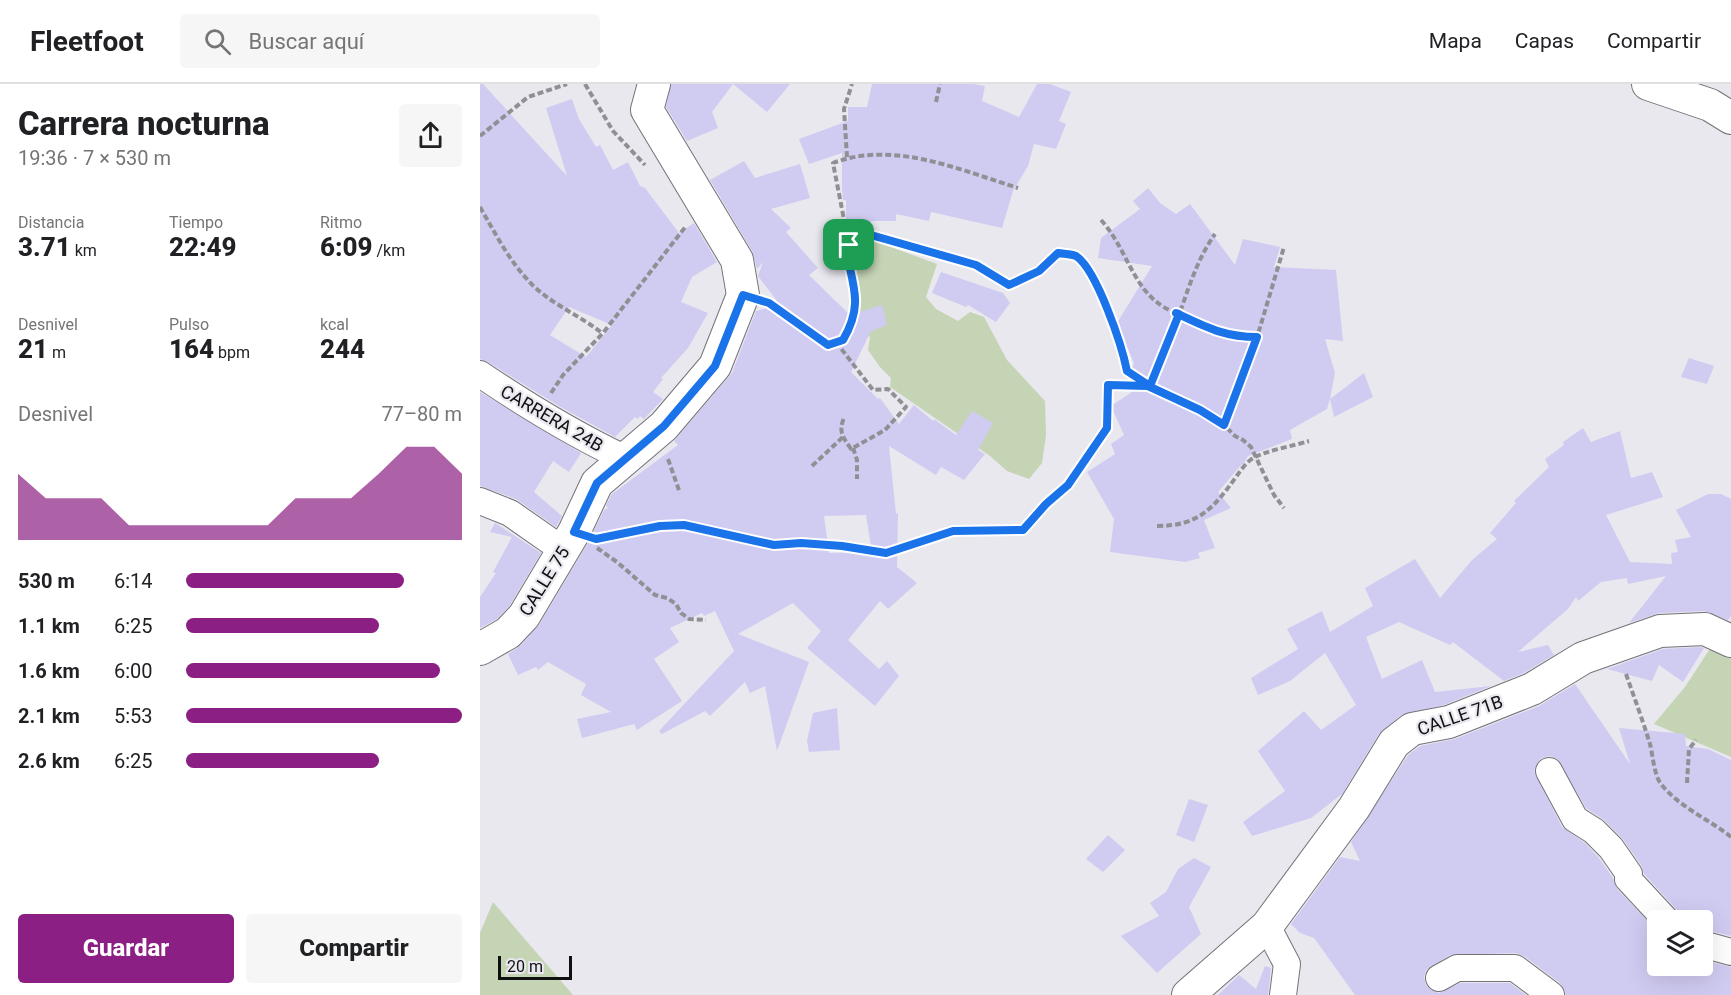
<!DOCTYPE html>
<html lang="es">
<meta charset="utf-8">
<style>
:root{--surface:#fff;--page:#f6f6f6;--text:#202124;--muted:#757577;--line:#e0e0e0;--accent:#8b1f83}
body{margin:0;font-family:Roboto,sans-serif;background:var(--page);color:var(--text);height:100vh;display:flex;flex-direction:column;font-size:22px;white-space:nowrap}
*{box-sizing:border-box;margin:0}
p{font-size:20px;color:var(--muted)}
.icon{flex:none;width:33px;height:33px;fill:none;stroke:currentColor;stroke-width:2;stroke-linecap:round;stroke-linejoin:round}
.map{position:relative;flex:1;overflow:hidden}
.sheet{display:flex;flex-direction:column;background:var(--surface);width:480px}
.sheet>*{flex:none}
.fabs{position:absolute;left:1167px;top:826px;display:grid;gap:12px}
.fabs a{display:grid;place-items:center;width:66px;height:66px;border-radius:6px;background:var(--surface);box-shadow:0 6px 24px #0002;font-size:30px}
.scale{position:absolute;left:18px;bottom:15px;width:74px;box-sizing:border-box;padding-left:6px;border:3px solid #101012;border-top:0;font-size:16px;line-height:21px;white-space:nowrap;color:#101012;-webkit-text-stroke:4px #e9e8ef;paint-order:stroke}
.pin{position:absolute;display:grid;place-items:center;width:51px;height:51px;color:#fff;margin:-26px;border-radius:12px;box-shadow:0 3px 9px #0006}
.round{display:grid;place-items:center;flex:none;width:63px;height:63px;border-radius:6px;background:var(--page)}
.headline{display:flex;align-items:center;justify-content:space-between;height:102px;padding:0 18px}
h1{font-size:33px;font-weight:800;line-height:45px}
.figures{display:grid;grid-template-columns:repeat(3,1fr);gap:9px;height:102px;padding:6px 18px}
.figures div{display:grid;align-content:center}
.figures b{font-size:26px;font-weight:800}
.figures small{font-size:16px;font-weight:400}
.figures p{font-size:16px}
.chart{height:168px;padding:12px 18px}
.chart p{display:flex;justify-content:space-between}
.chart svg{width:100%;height:108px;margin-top:6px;fill:var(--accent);opacity:.7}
.primary-button{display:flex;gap:12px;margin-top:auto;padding:12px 18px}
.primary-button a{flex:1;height:69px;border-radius:6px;background:var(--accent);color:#fff;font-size:24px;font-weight:800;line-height:69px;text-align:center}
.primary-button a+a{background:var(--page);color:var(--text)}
ul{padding:0 18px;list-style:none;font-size:20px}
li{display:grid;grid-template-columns:96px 72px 1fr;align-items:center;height:45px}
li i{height:15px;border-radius:8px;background:var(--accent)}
header{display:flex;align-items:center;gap:36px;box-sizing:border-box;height:84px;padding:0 30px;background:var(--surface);border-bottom:2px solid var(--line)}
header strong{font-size:28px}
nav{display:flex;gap:33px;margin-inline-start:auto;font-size:21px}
.search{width:420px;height:54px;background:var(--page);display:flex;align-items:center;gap:15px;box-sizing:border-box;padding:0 21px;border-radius:6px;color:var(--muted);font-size:22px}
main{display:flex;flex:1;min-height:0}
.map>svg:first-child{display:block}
.green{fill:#c4d4b4}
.building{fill:#d0cbf1;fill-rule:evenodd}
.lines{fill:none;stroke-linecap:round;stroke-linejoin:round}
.minor-casing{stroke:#737278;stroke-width:28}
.tertiary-casing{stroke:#737278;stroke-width:34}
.path{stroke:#908f94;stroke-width:4;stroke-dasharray:6 3;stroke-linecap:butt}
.minor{stroke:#fff;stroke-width:26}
.tertiary{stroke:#fff;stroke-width:32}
.route-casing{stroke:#fff;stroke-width:12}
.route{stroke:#1a73e8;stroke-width:8}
.labels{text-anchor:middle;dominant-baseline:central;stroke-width:4.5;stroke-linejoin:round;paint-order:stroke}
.street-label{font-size:18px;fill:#101012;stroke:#e9e8ef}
</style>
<header>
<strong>Fleetfoot</strong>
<div class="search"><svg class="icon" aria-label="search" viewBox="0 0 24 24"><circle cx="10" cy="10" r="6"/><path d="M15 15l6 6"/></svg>Buscar aquí</div>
<nav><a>Mapa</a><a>Capas</a><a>Compartir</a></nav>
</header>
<main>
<section class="sheet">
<div class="headline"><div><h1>Carrera nocturna</h1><p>19:36 · 7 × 530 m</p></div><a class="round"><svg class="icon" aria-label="share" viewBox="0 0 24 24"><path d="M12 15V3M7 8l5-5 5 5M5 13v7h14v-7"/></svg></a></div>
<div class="figures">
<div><p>Distancia</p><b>3.71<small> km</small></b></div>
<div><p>Tiempo</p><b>22:49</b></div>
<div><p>Ritmo</p><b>6:09<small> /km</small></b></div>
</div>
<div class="figures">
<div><p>Desnivel</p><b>21<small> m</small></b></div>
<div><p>Pulso</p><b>164<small> bpm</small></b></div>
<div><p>kcal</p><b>244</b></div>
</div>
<div class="chart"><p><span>Desnivel</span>77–80 m</p>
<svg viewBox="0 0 160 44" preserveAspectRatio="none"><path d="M0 44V17L10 27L20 27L30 27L40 38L50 38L60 38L70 38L80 38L90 38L100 27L110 27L120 27L130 17L140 6L150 6L160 17V44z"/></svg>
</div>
<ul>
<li><b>530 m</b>6:14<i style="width:79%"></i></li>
<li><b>1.1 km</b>6:25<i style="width:70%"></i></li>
<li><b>1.6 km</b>6:00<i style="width:92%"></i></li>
<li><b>2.1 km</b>5:53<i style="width:100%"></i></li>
<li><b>2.6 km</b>6:25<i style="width:70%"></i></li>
</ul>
<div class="primary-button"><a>Guardar</a><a>Compartir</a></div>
</section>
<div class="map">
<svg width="1251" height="911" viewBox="0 0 1251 911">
<rect width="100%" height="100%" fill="#e9e8ef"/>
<g class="green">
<polygon points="389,155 457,180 446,213 456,225 478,237 490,228 504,233 527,276 565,317 566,351 562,379 549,395 527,387 510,372 410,303 411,294 400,283 388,266 390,253 379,246 381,214 374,171"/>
<polygon points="1251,546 1251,673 1174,640 1205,603 1235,557"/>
<polygon points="13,818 93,911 0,911 0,849"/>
</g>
<g class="building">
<path d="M0,0h3l84,92 -21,-68 26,-9 7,20 17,28 4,-2 13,25 15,-8 12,24 5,2 34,45 15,-10 23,39 -25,15 -11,25 27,11 -20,35 -27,30 2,1 -10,13 10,7 -19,20 -4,-3 -2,3 -3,-2 -20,20 -56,-31 -71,-44 -8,-3zM89,223l43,18 -26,32 -36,-22z"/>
<polygon points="191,0 310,0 287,28 253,0 232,28 238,44 207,57 186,23"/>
<polygon points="392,0 493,0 505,2 502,17 539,33 557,0 570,0 591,8 579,37 586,40 576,65 554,60 548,82 533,107 522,144 451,128 449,137 416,130 416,137 391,137 390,139 366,135 366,116 363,116 362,104 362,69 329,80 319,55 368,37 368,23 387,23"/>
<path d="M264,77l11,17 45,-14 10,34 -39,11 20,19 -5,4 32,36 -9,7 41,40 32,-10 5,20 -16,6 -20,41 27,27 2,-1 19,26 15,-19 19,16 1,-2 22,16 16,-24 21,12 -15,27 7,4 -21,26 -23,-13 -5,8 -47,-29 7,68 2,-1 -1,54 20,16 -29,26 -8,-8 -32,39 31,29 8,-8 12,15 -24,30 -68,-58 14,-17 -28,-28 -55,31 71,28 -32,89 -12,-65 -15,7 -5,-11 -35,34 -5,-5 -43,23 -3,-3 75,-80 -19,-40 -11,5 -2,-3 -32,15 9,14 -25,17 28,42 -45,29 -3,-6 -52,14 -5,-19 34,-7 -30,-17 5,-11 -38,-22 -10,8 -2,-3 -18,8 -10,-21 13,-9 18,-20 50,-84 15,-31 4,-2 -2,-3 6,-11 66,-49 -4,-4 58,-68 24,-62 24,-6 -22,-29 5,-14 -6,7 -5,-18 -42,-71zM386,431l6,37 -43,1 -5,-37z"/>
<polygon points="668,104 680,119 696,130 710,120 755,181 763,155 800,163 794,183 856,186 863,257 845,255 855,289 850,315 884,289 893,313 854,333 850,315 847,325 810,346 812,355 768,372 763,381 762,380 738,408 751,424 724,436 735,464 718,469 720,474 705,478 630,468 634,435 607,388 635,370 631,360 644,351 631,322 670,296 652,284 654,279 637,239 672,182 618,174 621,154 660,125 653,117"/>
<polygon points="461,188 523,209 530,219 516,238 488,221 486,223 452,209"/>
<polygon points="1209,274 1234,282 1227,300 1201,293"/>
<polygon points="0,308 101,369 89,388 73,377 54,408 82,432 76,443 36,415 0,402"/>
<polygon points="1103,344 1111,358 1140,347 1151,394 1172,388 1183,413 1126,431 1150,478 1192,480 1191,469 1198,468 1195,456 1211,453 1196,426 1228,410 1241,410 1251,415 1251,532 1248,536 1224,527 1179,529 1149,539 1186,492 1148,500 1147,494 1121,498 1098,517 1096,513 1088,525 1038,568 1068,561 1074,571 1044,589 1024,597 973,558 970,561 919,538 886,553 902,595 942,576 955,608 1011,602 964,621 921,631 899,650 862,710 831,734 772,752 763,738 805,707 778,667 824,627 841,646 876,621 845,569 810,597 778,611 771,594 818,565 807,545 842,527 850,548 893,522 885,504 935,475 960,514 992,476 1017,455 1010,449 1036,419 1034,417 1069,383 1065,375 1084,361 1083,358"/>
<polygon points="15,439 61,469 30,521 17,535 0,544 0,513 16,489 13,488 32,453 10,448"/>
<polygon points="1221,563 1224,564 1203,598 1179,581 1172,597 1127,585 1183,565"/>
<polygon points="1095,600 1150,680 1139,644 1205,650 1206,662 1228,665 1251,676 1251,852 1222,845 1222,837 1202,837 1198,827 1164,790 1161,781 1142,754 1124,736 1106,724 1077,675 1070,672 1062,674 1057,679 1054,687 1082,743 1105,759 1119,774 1133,794 1137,805 1178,848 1178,882 1222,882 1222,876 1251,883 1251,911 1086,911 1080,899 1044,872 1035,869 970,871 946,886 944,893 946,901 951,906 959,909 981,899 1030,899 1046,911 875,911 834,854 820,849 811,840 860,773 880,777 871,758 928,671 940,662 975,655 1059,622"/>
<polygon points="357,624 360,666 329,668 327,657 333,629"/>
<polygon points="709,715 728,721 714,758 696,751"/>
<polygon points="628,751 645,766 623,788 606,775"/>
<polygon points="714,774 731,783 709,823 721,850 677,889 641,852 679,832 670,819 686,808 698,785"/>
<polygon points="785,882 791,884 788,911 738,911 759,891 776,905"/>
</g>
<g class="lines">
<defs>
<g id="minor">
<path d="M0,290c46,31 95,61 146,85"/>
<polyline points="0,417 30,429 83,466"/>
<polyline points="1069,687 1095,735 1114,747 1131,764 1149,790 1148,795 1187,837"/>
<polyline points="787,842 807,880 803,911"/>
<polyline points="1222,860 1251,868"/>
<polyline points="959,894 977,884 1035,884 1071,911"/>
</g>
<g id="tertiary">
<polyline points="1168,0 1230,21 1251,34"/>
<polyline points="0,565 28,549 44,532 94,448 117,399 184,342 235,282 263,211 257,176 167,26 174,0"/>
<polyline points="708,911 787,842 874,724 914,659 932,645 969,638 1052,605 1103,574 1180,547 1225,545 1251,557"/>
</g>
</defs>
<use href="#minor" class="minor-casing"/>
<use href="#tertiary" class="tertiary-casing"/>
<g class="path">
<polyline points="105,0 133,47 165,81"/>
<polyline points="456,18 460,0"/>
<polyline points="0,52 48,13 87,0"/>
<polyline points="367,73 364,25 372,0"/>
<path d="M0,123c14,24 27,50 46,71 20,24 52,36 76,55"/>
<path d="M621,136c30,33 32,79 78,94"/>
<path d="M289,220l59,41 15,-4c20,-36 11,-52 3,-90l3,-6 -16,-82c61,-23 127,7 185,25"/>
<polyline points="697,229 745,251 777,253"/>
<path d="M356,258l37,48 15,-1 18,18 -21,23 -34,19c-8,-12 -13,-17 -7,-31"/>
<polyline points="668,302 720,326 744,341 755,352 763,356 771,363 794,411 804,424"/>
<path d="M670,302c8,-19 16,-38 24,-57 12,-32 21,-67 41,-95"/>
<polyline points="71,309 83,291 123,249 206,142"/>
<polyline points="744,341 773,267 804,163"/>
<polyline points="373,364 377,376 377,395"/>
<polyline points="188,375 200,409"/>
<polyline points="332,382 363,353"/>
<path d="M677,442c41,0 56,-17 79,-49 5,-7 11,-16 19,-20 14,-7 38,-11 54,-16"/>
<path d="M121,454l59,-12 24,-1 90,20 27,-2 40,3 45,7 67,-22 70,-1 23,-26 22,-19 39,-57 2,-43 41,1 -23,-15c-5,-25 -30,-101 -51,-115 -5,-2 -13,-2 -19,-3l-18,18 -30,14 -33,-20 -112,-32 -15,12"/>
<polyline points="117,464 137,478 175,511 187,514 196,520 201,529 209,535 226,536"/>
<path d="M1146,590c8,23 17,47 24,70 3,12 4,31 11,40 19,24 48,35 70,53"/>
<polyline points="1207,699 1209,665 1216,656"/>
</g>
<use href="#minor" class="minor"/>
<use href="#tertiary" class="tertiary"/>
</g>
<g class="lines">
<defs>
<path id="route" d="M369,161l-3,6c8,38 17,54 -3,89l-15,5 -59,-42 -26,-8 -28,71 -51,60 -67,57 -23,49 22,7 64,-13 24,-1 90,20 27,-2 41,3 44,7 67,-22 70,-1 23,-26 22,-19 39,-57 1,-43 40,1 52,24 24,15 33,-88c-33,0 -51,-10 -81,-24l3,1 -29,72 -23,-15c-5,-25 -30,-101 -51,-115 -5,-2 -13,-2 -18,-3l-19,18 -30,14 -33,-20 -112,-32 -15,12"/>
</defs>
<use href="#route" class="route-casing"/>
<use href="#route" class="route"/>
</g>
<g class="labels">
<g class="street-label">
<text transform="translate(72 334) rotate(30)">CARRERA 24B</text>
<text transform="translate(64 497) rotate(-58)">CALLE 75</text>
<text transform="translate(980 631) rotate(-19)">CALLE 71B</text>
</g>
</g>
</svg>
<div class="fabs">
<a><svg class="icon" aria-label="layers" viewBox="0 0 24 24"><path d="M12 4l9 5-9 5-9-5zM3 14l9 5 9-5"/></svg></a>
</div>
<div class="scale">20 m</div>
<div class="pin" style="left:369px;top:161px;background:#1e9e55"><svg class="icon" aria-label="arrive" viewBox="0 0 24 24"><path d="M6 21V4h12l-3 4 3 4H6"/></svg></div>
</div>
</main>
